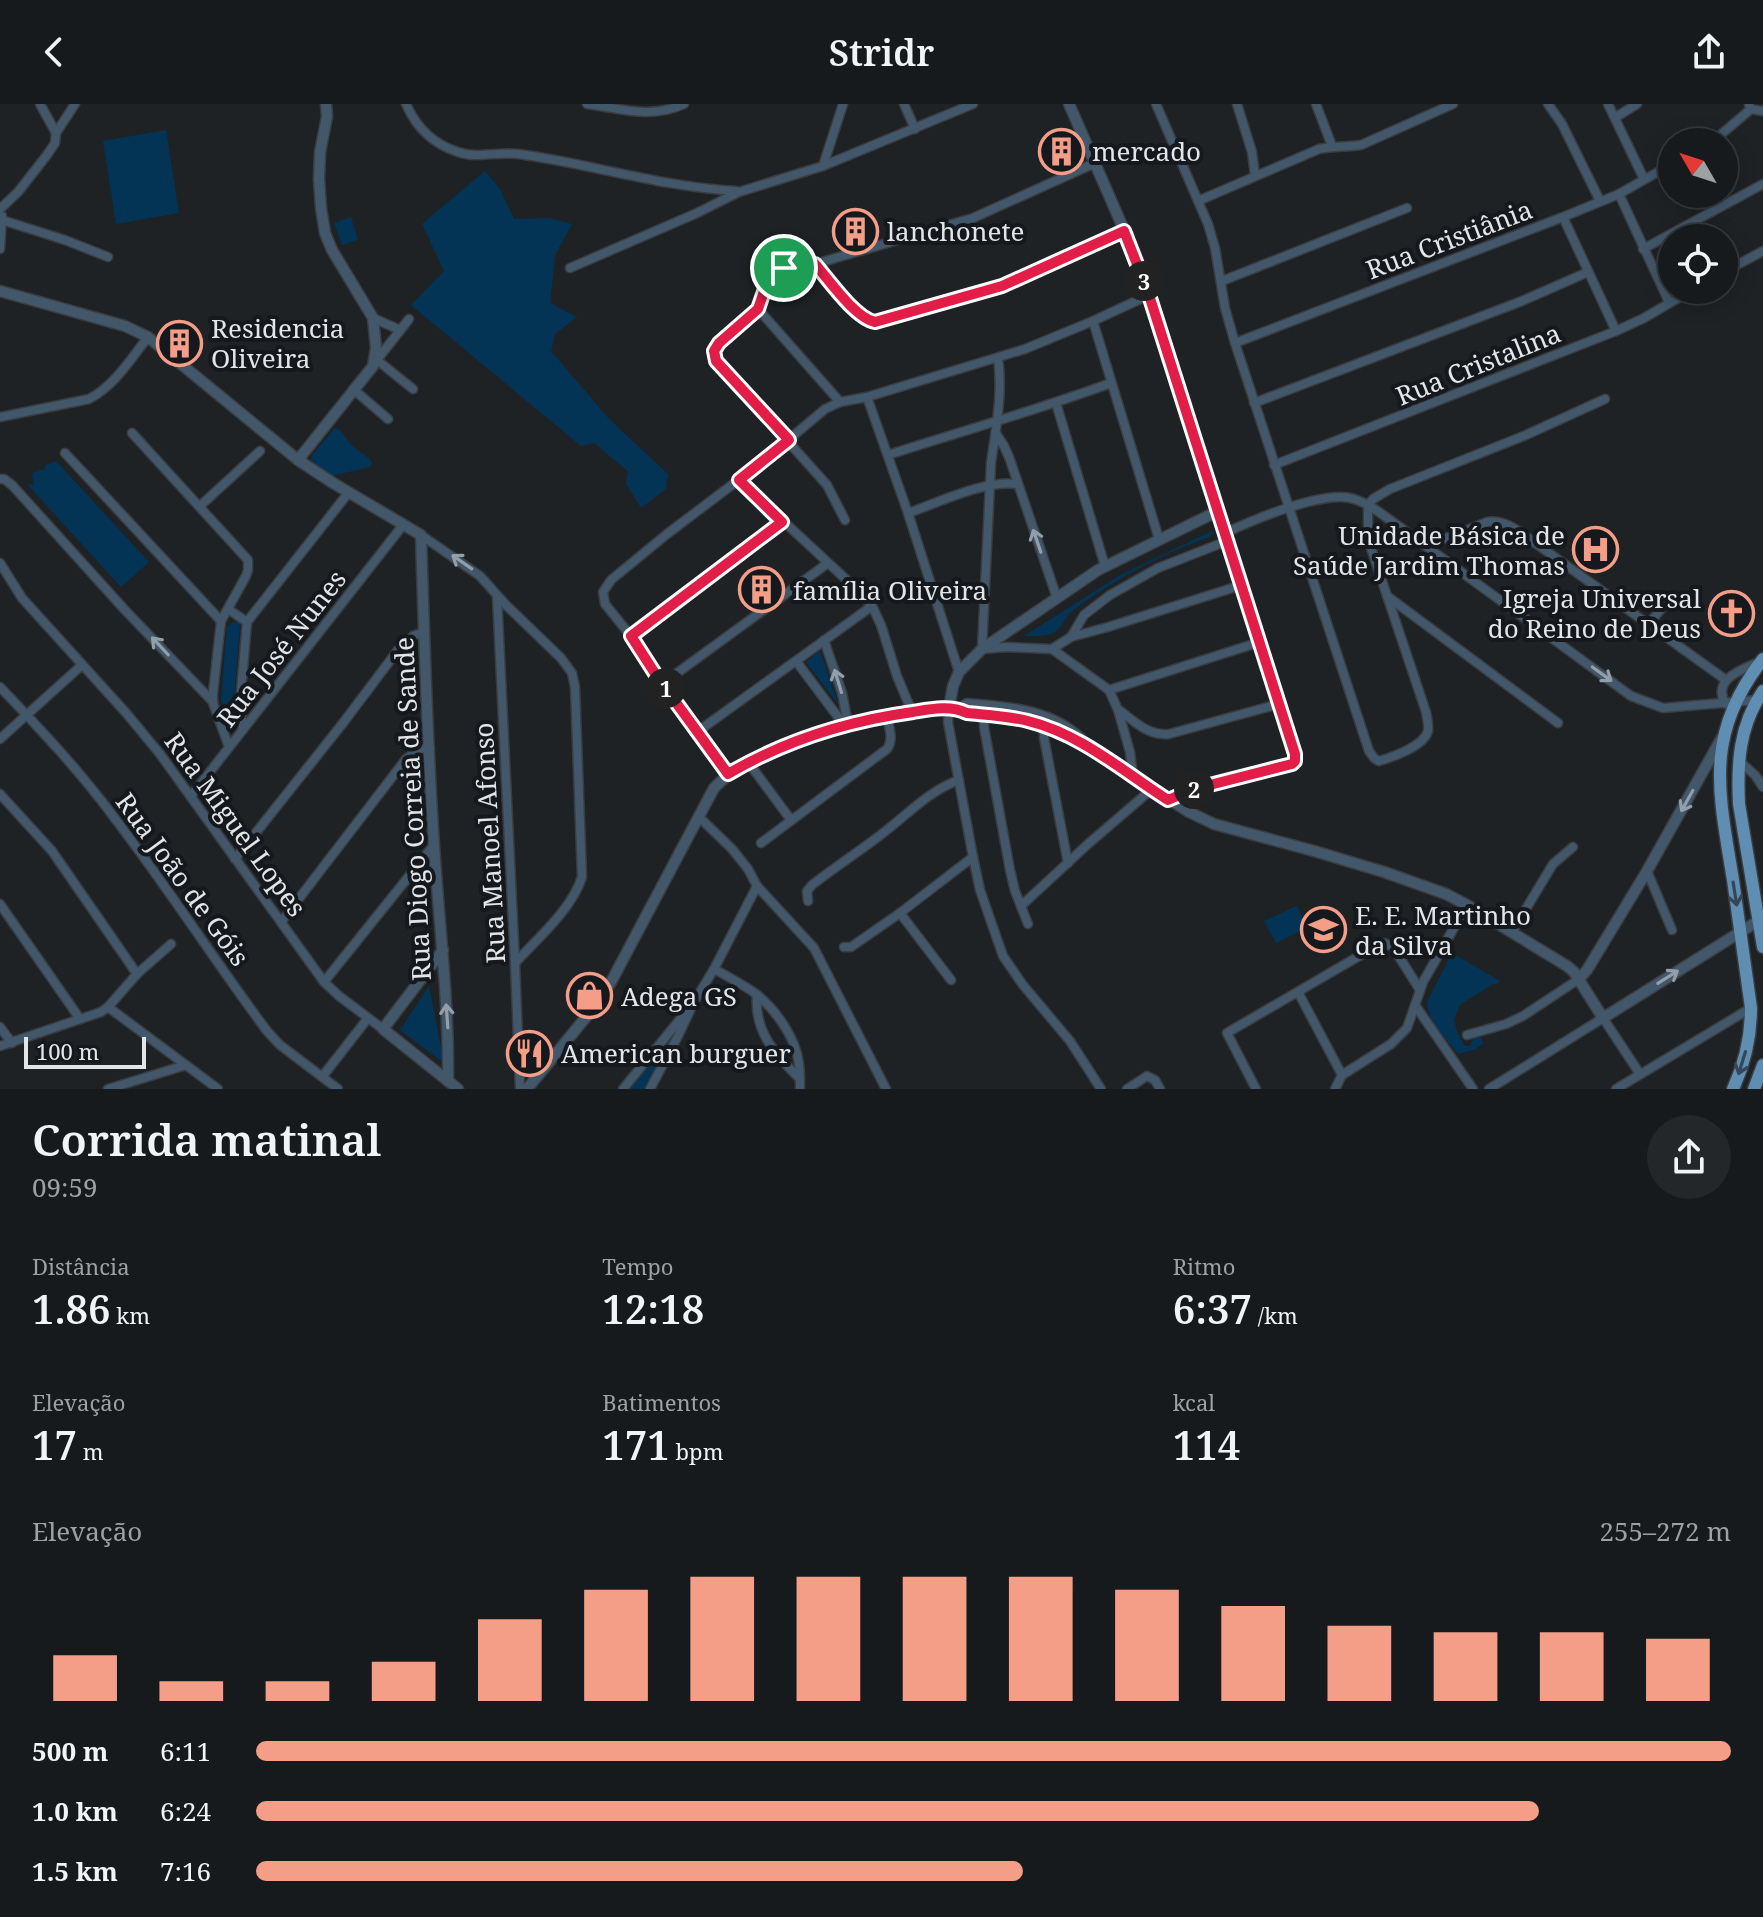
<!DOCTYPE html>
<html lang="pt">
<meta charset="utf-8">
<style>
:root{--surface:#161a1c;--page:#232729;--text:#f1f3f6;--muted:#9ea1a3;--line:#35383b;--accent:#f49e88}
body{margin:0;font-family:"Noto Serif",serif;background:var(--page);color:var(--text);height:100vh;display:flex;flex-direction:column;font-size:30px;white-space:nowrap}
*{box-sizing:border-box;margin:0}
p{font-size:26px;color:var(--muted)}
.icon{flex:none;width:44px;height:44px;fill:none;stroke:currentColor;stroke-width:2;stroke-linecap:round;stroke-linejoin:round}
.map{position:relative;height:985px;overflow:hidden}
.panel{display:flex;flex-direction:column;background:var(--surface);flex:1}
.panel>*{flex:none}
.needle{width:52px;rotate:309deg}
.tools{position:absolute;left:1658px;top:24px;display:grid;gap:16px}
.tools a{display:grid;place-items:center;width:80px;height:80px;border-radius:50%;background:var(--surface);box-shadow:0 4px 20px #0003,0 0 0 2px var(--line);font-size:40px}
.scale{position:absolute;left:24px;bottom:20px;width:122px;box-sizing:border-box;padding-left:8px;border:4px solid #e3e6e8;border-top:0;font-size:22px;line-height:28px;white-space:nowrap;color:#e3e6e8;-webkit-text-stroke:6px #15181c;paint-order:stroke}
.pin{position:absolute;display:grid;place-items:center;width:68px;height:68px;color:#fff;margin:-34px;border:4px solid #fff;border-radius:50%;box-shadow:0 2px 8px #0007}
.km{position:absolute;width:40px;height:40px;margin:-20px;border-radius:50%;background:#222;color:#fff;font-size:22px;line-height:40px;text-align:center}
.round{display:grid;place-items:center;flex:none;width:84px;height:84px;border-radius:42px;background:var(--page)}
.head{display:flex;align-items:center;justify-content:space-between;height:136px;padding:0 32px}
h1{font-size:44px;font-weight:600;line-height:60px}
.stats{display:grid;grid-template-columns:repeat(3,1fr);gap:12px;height:136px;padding:8px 32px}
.stats div{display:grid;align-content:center}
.stats b{font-size:40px;font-weight:600}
.stats small{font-size:22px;font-weight:400}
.stats p{font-size:22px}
.chart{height:224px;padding:16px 32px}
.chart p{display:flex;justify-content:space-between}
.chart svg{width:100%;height:144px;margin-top:8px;stroke:var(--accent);stroke-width:6}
ul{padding:0 32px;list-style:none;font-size:26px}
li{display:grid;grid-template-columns:128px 96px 1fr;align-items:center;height:60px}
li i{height:20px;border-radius:10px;background:var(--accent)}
header{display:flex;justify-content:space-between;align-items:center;height:104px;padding:0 32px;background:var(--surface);font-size:36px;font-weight:600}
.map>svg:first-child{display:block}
.green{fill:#033455}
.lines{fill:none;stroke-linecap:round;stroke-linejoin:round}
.minor-casing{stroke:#3a3d40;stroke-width:11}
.tertiary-casing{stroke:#3a3d40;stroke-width:13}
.primary-casing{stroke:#3a3d40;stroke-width:15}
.minor{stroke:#42576a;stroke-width:8}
.tertiary{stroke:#42576a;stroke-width:10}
.primary{stroke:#608db2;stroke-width:12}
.oneway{stroke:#929ea9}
.oneway2{stroke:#334758}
.route-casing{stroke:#fff;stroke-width:16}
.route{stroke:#e11d48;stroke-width:10}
.labels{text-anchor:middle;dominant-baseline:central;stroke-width:8;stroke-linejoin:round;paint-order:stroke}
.poi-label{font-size:26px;fill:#e3e6e8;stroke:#15181c;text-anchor:start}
.street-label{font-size:26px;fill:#e3e6e8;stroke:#15181c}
</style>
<header><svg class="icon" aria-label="back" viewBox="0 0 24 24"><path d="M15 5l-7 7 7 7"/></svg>Stridr<svg class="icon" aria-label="share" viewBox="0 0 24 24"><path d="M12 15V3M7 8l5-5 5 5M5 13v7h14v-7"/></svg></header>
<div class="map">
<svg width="1763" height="985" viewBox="0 0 1763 985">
<rect width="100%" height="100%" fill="#1e2225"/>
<g class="green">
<polygon points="166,26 179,109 116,120 103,37"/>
<polygon points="485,67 500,85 514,115 549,114 572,120 555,151 550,199 577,213 555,230 551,247 610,316 668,370 666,385 641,404 626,380 628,367 594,339 581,342 411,201 444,167 422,120"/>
<polygon points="351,113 358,136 342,141 334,119"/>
<path d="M337,324c7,5 9,11 14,17 8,7 17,10 21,18l-2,4 -39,9 -14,-5 -6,-11 2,-6 21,-25z"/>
<polygon points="56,357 149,458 121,483 27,380 34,381 32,369 45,365 45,361"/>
<path d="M1212,427l1,3 -4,3c-50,18 -96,43 -138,75 -7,6 -9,16 -16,20 -8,5 -22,4 -31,4l98,-62z"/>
<polygon points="233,518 239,518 240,523 234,594 234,626 232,629 221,595 227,523"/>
<polygon points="819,548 821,549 838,600 806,558"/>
<polygon points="1297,802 1307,824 1276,839 1264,817"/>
<path d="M1452,849l48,28 -2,3h-5l-32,20 -7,14 2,11 8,16 6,1 4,-9 5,-2 5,8 -10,7 -16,4c-12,-16 -30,-31 -31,-52z"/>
<polygon points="429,882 444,959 400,926"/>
<polygon points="672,936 644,985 629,985 656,949"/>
</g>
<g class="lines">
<defs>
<g id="minor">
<polyline points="40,0 56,29"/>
<path d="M406,0c10,23 27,40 52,48 19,7 41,-1 61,2 72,10 143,33 217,37"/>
<path d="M587,0c36,5 63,15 97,0"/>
<polyline points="904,0 915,25"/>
<path d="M1156,0l52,120 7,24 10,60 10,35 134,408 5,7 5,3c14,-4 45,-15 49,-30 1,-6 -1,-13 -2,-19l-58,-173v-34l5,-6 17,-10 136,-54 79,-36"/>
<polyline points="1237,0 1252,48 1255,71"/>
<polyline points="1316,0 1332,42"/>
<polyline points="1548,0 1562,20 1600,97"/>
<polyline points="1608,0 1644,75"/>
<polyline points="1749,1 1751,5 1763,7"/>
<polyline points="1616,13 1637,0"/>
<polyline points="1712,38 1751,5"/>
<polyline points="823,62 843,0"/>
<polyline points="1619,90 1669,198"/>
<path d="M1198,97l121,-52c14,-3 28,-2 42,-4l92,-41"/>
<polyline points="0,105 18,88 47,51 55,39 56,29 75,0"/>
<polyline points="1563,113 1616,227"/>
<polyline points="2,116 65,136 108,153"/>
<polyline points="0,145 2,112"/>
<polyline points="1643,145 1763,80"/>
<polyline points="815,160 860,211 867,216 875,218 1002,182 1124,127"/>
<polyline points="570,164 697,109 739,88 823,62 973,0"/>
<polyline points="1724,168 1763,147"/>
<polyline points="1222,177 1407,104"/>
<polyline points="758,205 766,176 770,170 776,167 784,164 815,160 973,114 1095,59"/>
<path d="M758,205c-9,9 -39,30 -43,40 -3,6 -2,6 1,12l111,124 18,35"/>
<polyline points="758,205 840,298"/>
<polyline points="373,214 400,226"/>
<polyline points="1093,217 1159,435"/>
<polyline points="1235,239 1563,113 1619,90 1672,60"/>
<path d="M998,254c5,35 -2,70 -7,105l-9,186 24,-2 46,2 57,41 9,20 12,42 3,24"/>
<polyline points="377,256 413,285"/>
<polyline points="373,261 409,215"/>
<polyline points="353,285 388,315"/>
<polyline points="867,293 908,409 959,568"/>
<polyline points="1056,299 1105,462"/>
<polyline points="1254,299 1522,197 1588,168"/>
<path d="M0,313l89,-18c26,-14 41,-39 59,-62"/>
<polyline points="132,329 248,456 248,466 246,472 221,517 213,589 213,599 229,643"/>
<polyline points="997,331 1004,342 1009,353 1057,494"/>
<polyline points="65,349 221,517"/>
<path d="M888,351c74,-24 150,-45 223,-72"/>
<polyline points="1274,361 1616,227 1644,214 1692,186"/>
<polyline points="0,375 4,375 12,381 124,505 213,598"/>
<polyline points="739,376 851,480 872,502 881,521 897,572 912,608"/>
<polyline points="200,402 260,347"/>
<path d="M908,409c32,-11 76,-33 109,-29"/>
<path d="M1225,429c28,-13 100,-44 129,-34 16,5 29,16 43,26l234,171 32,12 94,-8"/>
<path d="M421,431l59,41 26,29 55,53 11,15 3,14 7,190c-10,32 -44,61 -67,86"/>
<path d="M1426,442l61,-24c20,-3 35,12 51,23l188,135"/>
<polyline points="0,459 22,494 127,610 160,650 324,878 339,892 383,925"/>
<polyline points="497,492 515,859 520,985"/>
<polyline points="1387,492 1558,619"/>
<polyline points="228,505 247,518"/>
<polyline points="1649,520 1669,495"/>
<polyline points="631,532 782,418"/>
<polyline points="1071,533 1084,511 1110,491 1158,464 1227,437"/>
<polyline points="824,536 842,589 848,620"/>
<polyline points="1052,545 1071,533 1108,523 1242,481"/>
<polyline points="796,557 844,621"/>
<polyline points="662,580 828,459"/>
<path d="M0,583c39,41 79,83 113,129 54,70 101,144 154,215l13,14 58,44"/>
<polyline points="1109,586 1260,538"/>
<path d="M1726,600c-16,-25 18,-35 35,-43"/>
<polyline points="949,604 948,618 973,753 980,786 1003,852 1023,881 1070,937 1101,985"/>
<path d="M1119,606c16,12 29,26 50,24l110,-30"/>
<polyline points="984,611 984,623 1010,766 1015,787 1028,820"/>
<polyline points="1044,622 1044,634 1068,759"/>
<polyline points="243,625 240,599 247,518 349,388"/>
<polyline points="697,628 872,502"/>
<polyline points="0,635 82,561"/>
<polyline points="1738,656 1755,671 1763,683"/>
<polyline points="748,658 791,716"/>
<polyline points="728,670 656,571 631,532 605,500 603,488 611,476 667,430 761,359 825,305 840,298 867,293 1025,245 1093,217 1149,191"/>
<polyline points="0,690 52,747 137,870"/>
<polyline points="191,692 403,421"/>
<polyline points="1168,696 1194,685 1288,662 1295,657 1295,650 1218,407"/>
<polyline points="698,712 732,745 748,765 757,782 814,844 886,985"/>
<path d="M761,739l126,-94c7,-9 2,-22 0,-33"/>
<polyline points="235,755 343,619 398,546 413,532 424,528"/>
<polyline points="1647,767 1672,826"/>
<path d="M808,797l-1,-10 5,-6c23,-18 48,-34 71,-52 24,-18 47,-43 76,-53"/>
<polyline points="0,800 80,915"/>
<polyline points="1021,802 1088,740 1152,685"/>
<polyline points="900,809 951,876"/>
<polyline points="281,818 406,655 420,645 430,644"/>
<polyline points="1512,828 1553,760 1573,743"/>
<polyline points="844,843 851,843 900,809 973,753"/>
<path d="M714,865c13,7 26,14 38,22 22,16 44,46 47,73 1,8 1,17 1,25"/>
<polyline points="324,878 434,741"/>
<polyline points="1298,888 1342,971"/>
<path d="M757,891c-3,37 18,59 42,83"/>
<polyline points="1415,901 1473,985"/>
<polyline points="108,903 218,985"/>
<polyline points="0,923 12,939"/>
<polyline points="1467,931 1506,920 1523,912 1579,875"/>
<polyline points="0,942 101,908 108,903 137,870 171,840"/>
<polyline points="322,973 368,914"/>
<polyline points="108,985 186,961"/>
<polyline points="623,985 686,908"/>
<polyline points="650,985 678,932 694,898 714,865 757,782"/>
<polyline points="1127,985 1147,972 1155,976 1160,985"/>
<polyline points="1256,985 1227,929 1232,926 1354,855 1384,839 1393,843 1420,886"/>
<polyline points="1335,985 1342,971 1391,940 1407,924 1423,878 1467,801"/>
<polyline points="1489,985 1603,914 1640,970"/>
<polyline points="1616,985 1751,904"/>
</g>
<g id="tertiary">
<path d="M0,187l125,35 23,11 150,123 35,23 88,52c3,103 6,207 13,310 5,78 15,157 14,236"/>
<polyline points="298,356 373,262 376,244 373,214 332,146 325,129 321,104 319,75 320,48 327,13 326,0"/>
<polyline points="949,604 953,582 959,568 982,545 1098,466 1218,407 1149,191 1128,135 1069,0"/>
<path d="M959,605l8,-5c42,4 82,5 114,35"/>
<polyline points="443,846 383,925 458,985"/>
<polyline points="1579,875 1587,866 1647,767 1724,630"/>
<path d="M527,985l64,-78 20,-29 103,-194c11,-11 21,-19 34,-26 28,-14 67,-30 98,-38 24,-6 100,-23 120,-11l62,8 41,16 22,12 98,63 25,12 100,27 70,21 62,22 21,11 100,61 7,6 29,46 155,-97"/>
</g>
<g id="primary">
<path d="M1763,587c-24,35 -26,72 -24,113l24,143"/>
<path d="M1733,985c12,-26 18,-53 18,-81 -6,-43 -12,-85 -18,-128 -14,-87 -30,-145 30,-221"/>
<polyline points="1754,985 1763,961"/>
</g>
</defs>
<use href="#minor" class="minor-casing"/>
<use href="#tertiary" class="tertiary-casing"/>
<use href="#primary" class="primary-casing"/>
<use href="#minor" class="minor"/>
<use href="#tertiary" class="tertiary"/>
<use href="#primary" class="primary"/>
</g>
<defs><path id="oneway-shaft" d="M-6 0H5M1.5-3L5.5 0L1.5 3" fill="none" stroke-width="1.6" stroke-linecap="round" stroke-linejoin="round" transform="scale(2)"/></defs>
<g class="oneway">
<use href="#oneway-shaft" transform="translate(1037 437) rotate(-109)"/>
<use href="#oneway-shaft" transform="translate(462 458) rotate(-145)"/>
<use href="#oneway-shaft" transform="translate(160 542) rotate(-133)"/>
<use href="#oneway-shaft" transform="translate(1602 570) rotate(36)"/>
<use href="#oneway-shaft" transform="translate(838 577) rotate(-107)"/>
<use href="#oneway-shaft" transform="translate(1687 697) rotate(119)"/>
<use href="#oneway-shaft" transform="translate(1668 873) rotate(-32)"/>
<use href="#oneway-shaft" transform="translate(447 912) rotate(-94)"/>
</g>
<g class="oneway2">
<use href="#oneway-shaft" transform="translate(1735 790) rotate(81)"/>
<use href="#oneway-shaft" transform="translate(1742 959) rotate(107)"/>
</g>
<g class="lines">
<defs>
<path id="route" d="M1124,127l25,64 146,459v7l-3,3 -98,25 -26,11c-44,-28 -87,-66 -140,-79 -19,-5 -41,-6 -61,-8 -17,-8 -36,-4 -54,-1 -65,9 -129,29 -185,62l-72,-99 -25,-39 151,-114 -43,-42 50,-40 -73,-79 -2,-10 5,-8 39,-34 12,-35 14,-6 31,-4c14,16 40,54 60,58l127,-36z"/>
</defs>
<use href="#route" class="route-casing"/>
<use href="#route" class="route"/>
</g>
<defs>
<symbol id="building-ring" viewBox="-11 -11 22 22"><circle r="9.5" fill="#15181c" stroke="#f49e88" stroke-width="1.5"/><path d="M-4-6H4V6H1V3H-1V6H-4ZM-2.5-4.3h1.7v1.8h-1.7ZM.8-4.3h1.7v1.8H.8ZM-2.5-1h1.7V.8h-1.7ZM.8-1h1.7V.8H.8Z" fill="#f49e88"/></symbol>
<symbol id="hospital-ring" viewBox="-11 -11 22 22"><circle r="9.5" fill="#15181c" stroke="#f49e88" stroke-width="1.5"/><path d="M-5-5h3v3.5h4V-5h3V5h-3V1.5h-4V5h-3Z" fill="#f49e88"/></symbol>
<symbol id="church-ring" viewBox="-11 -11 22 22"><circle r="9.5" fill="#15181c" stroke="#f49e88" stroke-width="1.5"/><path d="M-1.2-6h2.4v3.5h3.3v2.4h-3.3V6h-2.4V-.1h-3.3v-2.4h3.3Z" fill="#f49e88"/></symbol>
<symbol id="school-ring" viewBox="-11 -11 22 22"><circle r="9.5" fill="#15181c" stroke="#f49e88" stroke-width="1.5"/><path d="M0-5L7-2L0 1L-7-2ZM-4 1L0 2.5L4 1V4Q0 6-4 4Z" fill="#f49e88"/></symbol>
<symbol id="shop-ring" viewBox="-11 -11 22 22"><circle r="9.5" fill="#15181c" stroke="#f49e88" stroke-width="1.5"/><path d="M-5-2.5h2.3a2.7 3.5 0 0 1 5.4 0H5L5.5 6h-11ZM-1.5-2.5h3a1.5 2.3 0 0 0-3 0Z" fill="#f49e88"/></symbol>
<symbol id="restaurant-ring" viewBox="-11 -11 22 22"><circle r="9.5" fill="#15181c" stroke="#f49e88" stroke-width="1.5"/><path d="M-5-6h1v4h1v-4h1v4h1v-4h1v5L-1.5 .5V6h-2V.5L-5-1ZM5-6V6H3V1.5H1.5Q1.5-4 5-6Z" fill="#f49e88"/></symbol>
</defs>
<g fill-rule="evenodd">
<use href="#building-ring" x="1036" y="22" width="51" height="51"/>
<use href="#building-ring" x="830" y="102" width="51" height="51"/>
<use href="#building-ring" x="154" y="214" width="51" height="51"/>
<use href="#hospital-ring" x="1570" y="420" width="51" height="51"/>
<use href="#building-ring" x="736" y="460" width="51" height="51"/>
<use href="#church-ring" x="1706" y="484" width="51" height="51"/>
<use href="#school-ring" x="1298" y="800" width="51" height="51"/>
<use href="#shop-ring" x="564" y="866" width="51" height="51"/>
<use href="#restaurant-ring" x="504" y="924" width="51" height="51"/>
</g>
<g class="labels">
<g class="poi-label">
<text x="1092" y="47">mercado</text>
<text x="887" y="127">lanchonete</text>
<text x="211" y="224">Residencia<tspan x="211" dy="30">Oliveira</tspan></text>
<text x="1565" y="431" text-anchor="end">Unidade Básica de<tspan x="1565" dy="30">Saúde Jardim Thomas</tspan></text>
<text x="793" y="486">família Oliveira</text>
<text x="1701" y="494" text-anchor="end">Igreja Universal<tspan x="1701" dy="30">do Reino de Deus</tspan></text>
<text x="1355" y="811">E. E. Martinho<tspan x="1355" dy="30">da Silva</tspan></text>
<text x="621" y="892">Adega GS</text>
<text x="561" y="949">American burguer</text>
</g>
<g class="street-label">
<text transform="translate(1449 135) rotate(-21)">Rua Cristiânia</text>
<text transform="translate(1478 260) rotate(-22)">Rua Cristalina</text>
<text transform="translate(281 544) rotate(-52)">Rua José Nunes</text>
<text transform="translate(412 705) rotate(-93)">Rua Diogo Correia de Sande</text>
<text transform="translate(236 720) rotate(54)">Rua Miguel Lopes</text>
<text transform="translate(489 739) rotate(-93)">Rua Manoel Afonso</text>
<text transform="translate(183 775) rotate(54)">Rua João de Góis</text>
</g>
</g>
</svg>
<div class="tools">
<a><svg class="needle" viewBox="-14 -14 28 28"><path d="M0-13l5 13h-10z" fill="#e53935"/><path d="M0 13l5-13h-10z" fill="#9ea1a3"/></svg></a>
<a><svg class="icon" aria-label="locate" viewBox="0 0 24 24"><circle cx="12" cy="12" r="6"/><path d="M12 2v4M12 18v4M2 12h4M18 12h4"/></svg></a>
</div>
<div class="scale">100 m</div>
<div class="pin" style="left:784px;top:164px;background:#1e9e55"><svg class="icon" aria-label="arrive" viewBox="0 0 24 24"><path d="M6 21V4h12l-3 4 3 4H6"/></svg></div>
<b class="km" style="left:666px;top:584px">1</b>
<b class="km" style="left:1194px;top:685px">2</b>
<b class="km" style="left:1144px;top:177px">3</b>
</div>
<section class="panel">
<div class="head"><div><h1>Corrida matinal</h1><p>09:59</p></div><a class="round"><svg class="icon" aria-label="share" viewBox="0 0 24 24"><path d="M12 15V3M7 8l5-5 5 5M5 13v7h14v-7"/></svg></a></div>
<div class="stats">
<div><p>Distância</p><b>1.86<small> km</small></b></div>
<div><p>Tempo</p><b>12:18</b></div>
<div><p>Ritmo</p><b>6:37<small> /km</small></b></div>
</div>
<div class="stats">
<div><p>Elevação</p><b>17<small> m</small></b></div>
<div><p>Batimentos</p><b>171<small> bpm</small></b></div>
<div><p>kcal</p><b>114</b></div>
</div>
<div class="chart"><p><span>Elevação</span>255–272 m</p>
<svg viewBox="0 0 160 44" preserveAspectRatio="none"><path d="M5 44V30M15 44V38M25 44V38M35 44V32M45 44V19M55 44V10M65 44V6M75 44V6M85 44V6M95 44V6M105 44V10M115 44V15M125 44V21M135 44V23M145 44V23M155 44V25"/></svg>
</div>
<ul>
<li><b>500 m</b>6:11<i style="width:100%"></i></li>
<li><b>1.0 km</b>6:24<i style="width:87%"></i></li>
<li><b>1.5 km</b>7:16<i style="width:52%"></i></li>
</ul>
</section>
